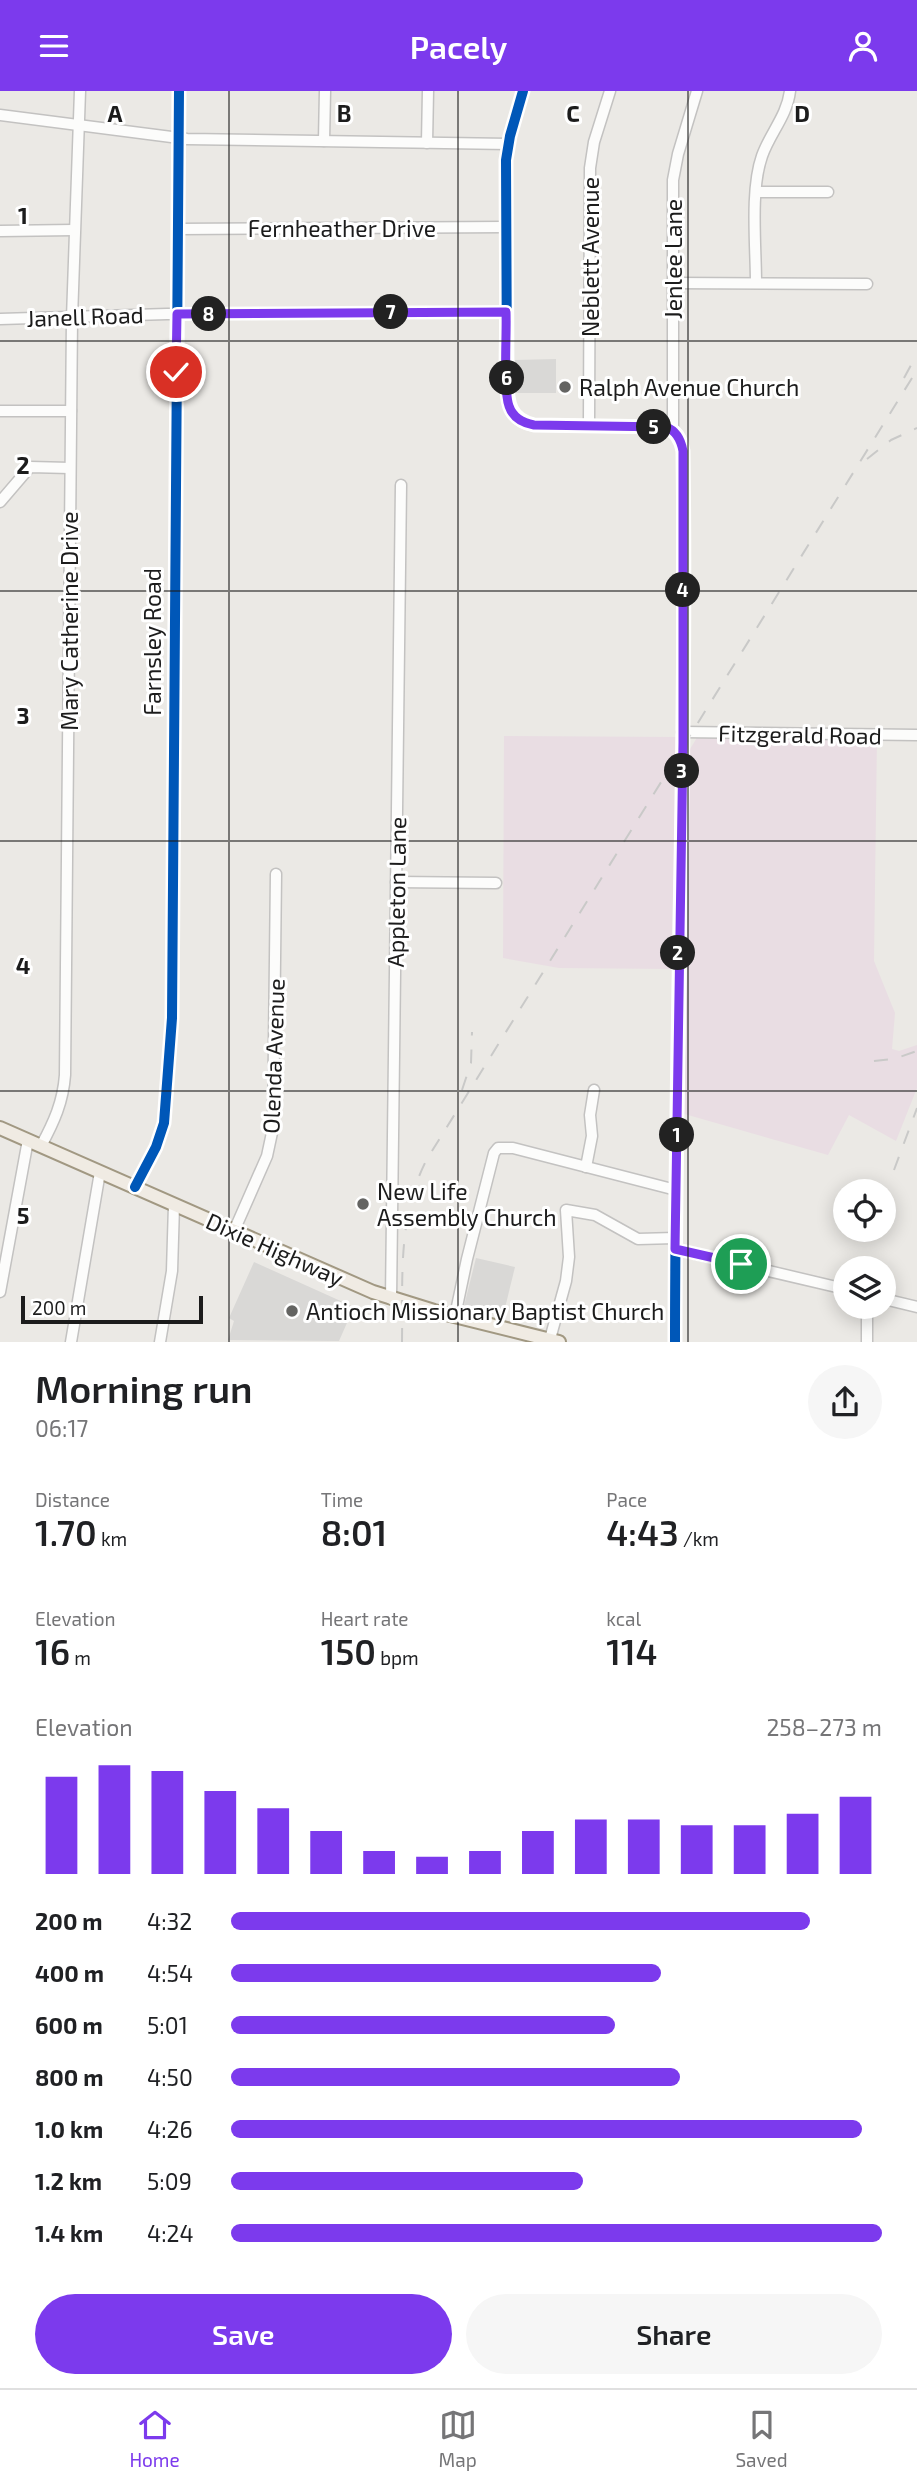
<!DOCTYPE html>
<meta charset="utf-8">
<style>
:root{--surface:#fff;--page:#f6f6f6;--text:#202124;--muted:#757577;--line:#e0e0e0;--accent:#7c3aed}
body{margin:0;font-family:"Exo 2",sans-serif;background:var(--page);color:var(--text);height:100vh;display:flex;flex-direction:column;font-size:26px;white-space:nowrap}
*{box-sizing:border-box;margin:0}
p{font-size:23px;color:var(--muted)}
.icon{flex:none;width:38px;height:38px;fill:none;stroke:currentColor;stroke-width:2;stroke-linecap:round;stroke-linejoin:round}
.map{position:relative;height:1251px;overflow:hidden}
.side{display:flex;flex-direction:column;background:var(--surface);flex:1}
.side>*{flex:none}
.controls{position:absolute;left:833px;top:1088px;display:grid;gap:14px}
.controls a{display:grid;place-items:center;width:63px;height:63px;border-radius:50%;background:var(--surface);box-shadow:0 4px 18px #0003;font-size:35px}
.scale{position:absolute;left:21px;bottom:18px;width:182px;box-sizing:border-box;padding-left:7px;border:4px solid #1c1c1c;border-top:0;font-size:19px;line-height:24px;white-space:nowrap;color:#1c1c1c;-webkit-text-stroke:5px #fff;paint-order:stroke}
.pin{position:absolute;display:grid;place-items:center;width:60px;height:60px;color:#fff;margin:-30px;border:4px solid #fff;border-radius:50%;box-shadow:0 2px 7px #0007}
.km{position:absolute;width:35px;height:35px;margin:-18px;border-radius:50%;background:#222;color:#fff;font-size:19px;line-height:35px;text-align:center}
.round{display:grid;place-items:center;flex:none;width:74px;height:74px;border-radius:37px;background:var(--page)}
.summary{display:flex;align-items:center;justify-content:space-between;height:119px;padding:0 35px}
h1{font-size:38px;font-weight:600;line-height:52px}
.metrics{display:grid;grid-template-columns:repeat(3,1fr);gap:10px;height:119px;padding:7px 35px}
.metrics div{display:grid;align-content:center}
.metrics b{font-size:35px;font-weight:600}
.metrics small{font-size:19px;font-weight:400}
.metrics p{font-size:19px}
.chart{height:196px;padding:14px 35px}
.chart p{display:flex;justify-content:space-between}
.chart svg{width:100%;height:126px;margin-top:7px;stroke:var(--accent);stroke-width:6}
.button{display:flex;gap:14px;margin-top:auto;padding:14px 35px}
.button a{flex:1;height:80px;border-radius:42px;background:var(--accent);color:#fff;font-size:28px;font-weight:600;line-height:80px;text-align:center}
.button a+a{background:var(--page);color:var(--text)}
ul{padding:0 35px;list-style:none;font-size:23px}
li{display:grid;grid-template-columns:112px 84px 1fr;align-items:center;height:52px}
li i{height:18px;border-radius:9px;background:var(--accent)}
header{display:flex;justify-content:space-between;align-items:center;height:91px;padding:0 35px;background:var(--accent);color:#fff;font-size:32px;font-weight:600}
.dock{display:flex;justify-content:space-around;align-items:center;height:98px;border-top:2px solid var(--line);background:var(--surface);font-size:19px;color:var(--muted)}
.dock a{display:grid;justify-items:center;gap:4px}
.dock .active{color:var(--accent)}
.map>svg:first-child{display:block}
.industrial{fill:#e9dde3}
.religious{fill:#d9d8d6}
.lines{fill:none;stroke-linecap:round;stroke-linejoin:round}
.minor-casing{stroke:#c3c2c1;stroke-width:13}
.major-casing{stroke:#a19882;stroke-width:16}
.minor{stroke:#fcfcfb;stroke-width:10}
.major{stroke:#f0ebe3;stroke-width:12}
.rail{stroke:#c9c9c8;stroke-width:2;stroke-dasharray:14 14;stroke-linecap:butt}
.cycleway-casing{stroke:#fff;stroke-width:15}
.cycleway{stroke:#0057b8;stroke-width:10}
.route-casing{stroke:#fff;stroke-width:14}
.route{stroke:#7c3aed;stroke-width:9}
.grid{fill:none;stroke:#1c1c1c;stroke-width:2;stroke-opacity:0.55}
.poi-dot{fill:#646462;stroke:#fff;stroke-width:2.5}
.labels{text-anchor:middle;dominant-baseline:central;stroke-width:6;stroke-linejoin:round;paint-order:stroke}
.street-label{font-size:23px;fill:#1c1c1c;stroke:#fff}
.poi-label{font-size:23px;fill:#1c1c1c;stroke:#fff;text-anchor:start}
.grid-label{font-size:23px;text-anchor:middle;font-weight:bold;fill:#1c1c1c;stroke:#fff;stroke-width:6;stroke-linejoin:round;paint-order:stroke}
</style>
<header><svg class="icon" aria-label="menu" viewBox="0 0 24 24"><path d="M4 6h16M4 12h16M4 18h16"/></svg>Pacely<svg class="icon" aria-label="person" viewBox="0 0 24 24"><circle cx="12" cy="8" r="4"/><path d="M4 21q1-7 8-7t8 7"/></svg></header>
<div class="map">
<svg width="917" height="1251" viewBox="0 0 917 1251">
<rect width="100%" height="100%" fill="#ebe9e5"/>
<g class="industrial">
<polygon points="504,645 677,646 671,878 559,877 503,867"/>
<polygon points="698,645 877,646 874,870 895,922 892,958 899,960 917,954 917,997 896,1050 849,1024 828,1064 681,1022 687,663"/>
</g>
<g class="religious">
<polygon points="556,268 556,302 516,302 515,269"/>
<polygon points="476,1167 515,1176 503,1225 464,1215"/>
<polygon points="254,1171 354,1216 339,1250 228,1249 234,1230 229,1227"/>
</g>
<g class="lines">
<defs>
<g id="minor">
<path d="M523,0l-13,45 -4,24 1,221c0,22 3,39 27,44l132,2c11,4 15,13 17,24 4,297 -8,594 -8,891"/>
<polyline points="0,24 187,48 509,53"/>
<polyline points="324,50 325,0"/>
<polyline points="427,52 428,0"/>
<polyline points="756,101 828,101"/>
<polyline points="178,138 506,136"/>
<polyline points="0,140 74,139"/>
<polyline points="673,192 867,193"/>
<path d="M756,192c0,-37 -6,-93 6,-127 8,-23 25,-40 28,-65"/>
<polyline points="0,228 167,223 506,221"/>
<polyline points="0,320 71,320"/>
<polyline points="589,335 590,77 594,51 610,0"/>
<polyline points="673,339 673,89 678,63 697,0"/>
<polyline points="0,411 30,376 70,377"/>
<polyline points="682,641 917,644"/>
<polyline points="396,791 496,792"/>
<path d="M41,1055c13,-24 22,-44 24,-71l7,-757 8,-227"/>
<polyline points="586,1076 592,1045 590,1024 594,999"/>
<polyline points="135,1096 156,1056 164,1032 172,927 179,0"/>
<polyline points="234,1140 267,1065 273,1037 276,783"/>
<polyline points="675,1158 845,1198"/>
<polyline points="0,1201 28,1049"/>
<polyline points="391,1208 401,394"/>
<polyline points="884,1208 917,1216"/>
<polyline points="455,1225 467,1168 494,1062 498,1057 513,1057 676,1099"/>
<polyline points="550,1248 566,1190 569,1166 566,1119 595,1124 638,1148 675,1147"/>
<polyline points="71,1251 100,1081"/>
<polyline points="160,1251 172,1180 174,1114"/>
<polyline points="867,1251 867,1216"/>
</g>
<polyline id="major" points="0,1037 373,1201 434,1220 559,1251"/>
</defs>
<use href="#minor" class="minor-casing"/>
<use href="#major" class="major-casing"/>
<use href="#minor" class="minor"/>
<use href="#major" class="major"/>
<g class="rail">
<polyline points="904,287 917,263"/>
<polyline points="867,368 891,349 917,337"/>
<polyline points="874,970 894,968 917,960"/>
<polyline points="462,999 471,972 472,941"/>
<polyline points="894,1079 917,1017"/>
<path d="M402,1251c1,-63 -5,-125 25,-183l490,-789"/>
</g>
<defs>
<g id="cycleway">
<path d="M523,0l-13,45 -4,24 1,221c0,22 3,39 27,44l132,2c11,4 15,13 17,24 4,297 -8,594 -8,891"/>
<polyline points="135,1096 156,1056 164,1032 172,927 179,0"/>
</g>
</defs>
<use href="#cycleway" class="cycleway-casing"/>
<use href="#cycleway" class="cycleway"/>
</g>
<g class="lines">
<defs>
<path id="route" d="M176,281l1,-58 329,-2c1,20 -3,78 3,94 4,12 14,17 25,19l132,2c11,4 15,13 17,24v292l-8,506 66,15"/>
</defs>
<use href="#route" class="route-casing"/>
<use href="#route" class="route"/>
</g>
<path class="grid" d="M229,0v1251M458,0v1251M688,0v1251M0,250h917M0,500h917M0,750h917M0,1000h917"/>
<g class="poi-dot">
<circle cx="565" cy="296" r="7"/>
<circle cx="363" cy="1113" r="7"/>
<circle cx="292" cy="1220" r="7"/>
</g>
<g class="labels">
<g class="street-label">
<text x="342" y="137">Fernheather Drive</text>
<text transform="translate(590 166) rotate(-90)">Neblett Avenue</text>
<text transform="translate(673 168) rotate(-90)">Jenlee Lane</text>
<text transform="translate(85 225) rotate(-2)">Janell Road</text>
<text transform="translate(69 530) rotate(-90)">Mary Catherine Drive</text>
<text transform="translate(152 551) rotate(-90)">Farnsley Road</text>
<text transform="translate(800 643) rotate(1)">Fitzgerald Road</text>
<text transform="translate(396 801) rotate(-89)">Appleton Lane</text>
<text transform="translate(273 965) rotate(-88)">Olenda Avenue</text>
<text transform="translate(275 1158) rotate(24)">Dixie Highway</text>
</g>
<g class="poi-label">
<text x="579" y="296">Ralph Avenue Church</text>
<text x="377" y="1100">New Life<tspan x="377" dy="26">Assembly Church</tspan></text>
<text x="306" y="1220">Antioch Missionary Baptist Church</text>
</g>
</g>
<g class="grid-label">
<text x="115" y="31">A</text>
<text x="344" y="31">B</text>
<text x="573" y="31">C</text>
<text x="802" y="31">D</text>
<text x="23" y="133">1</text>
<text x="23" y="383">2</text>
<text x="23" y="633">3</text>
<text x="23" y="883">4</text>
<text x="23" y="1133">5</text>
</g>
</svg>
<div class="controls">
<a><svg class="icon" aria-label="locate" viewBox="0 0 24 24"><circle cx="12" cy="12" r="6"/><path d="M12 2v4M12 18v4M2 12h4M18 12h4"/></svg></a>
<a><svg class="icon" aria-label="layers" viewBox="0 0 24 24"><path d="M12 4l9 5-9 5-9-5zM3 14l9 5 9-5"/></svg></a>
</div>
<div class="scale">200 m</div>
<div class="pin" style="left:741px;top:1173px;background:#1e9e55"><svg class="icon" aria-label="arrive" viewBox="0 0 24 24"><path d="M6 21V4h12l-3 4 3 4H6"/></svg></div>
<div class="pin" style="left:176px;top:281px;background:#d93025"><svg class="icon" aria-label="check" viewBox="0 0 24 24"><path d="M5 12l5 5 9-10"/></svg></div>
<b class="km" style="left:677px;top:1044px">1</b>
<b class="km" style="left:678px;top:862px">2</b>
<b class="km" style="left:682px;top:680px">3</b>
<b class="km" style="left:683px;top:499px">4</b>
<b class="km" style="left:654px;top:336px">5</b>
<b class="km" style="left:507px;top:287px">6</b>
<b class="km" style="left:391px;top:221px">7</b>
<b class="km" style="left:209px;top:223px">8</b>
</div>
<section class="side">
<div class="summary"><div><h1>Morning run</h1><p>06:17</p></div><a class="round"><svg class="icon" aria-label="share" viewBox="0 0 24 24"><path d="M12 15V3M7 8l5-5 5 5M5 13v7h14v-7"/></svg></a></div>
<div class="metrics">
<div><p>Distance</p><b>1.70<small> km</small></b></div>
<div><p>Time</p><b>8:01</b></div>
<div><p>Pace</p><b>4:43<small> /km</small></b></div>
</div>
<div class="metrics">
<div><p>Elevation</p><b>16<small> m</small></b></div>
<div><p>Heart rate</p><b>150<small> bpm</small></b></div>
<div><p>kcal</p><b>114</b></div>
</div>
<div class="chart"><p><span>Elevation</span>258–273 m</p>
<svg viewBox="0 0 160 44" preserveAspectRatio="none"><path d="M5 44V10M15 44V6M25 44V8M35 44V15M45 44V21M55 44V29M65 44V36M75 44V38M85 44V36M95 44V29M105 44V25M115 44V25M125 44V27M135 44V27M145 44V23M155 44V17"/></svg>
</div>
<ul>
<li><b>200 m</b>4:32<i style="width:89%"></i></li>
<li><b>400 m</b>4:54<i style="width:66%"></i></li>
<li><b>600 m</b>5:01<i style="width:59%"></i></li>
<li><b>800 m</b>4:50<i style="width:69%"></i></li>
<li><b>1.0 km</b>4:26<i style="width:97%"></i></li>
<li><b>1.2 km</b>5:09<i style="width:54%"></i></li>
<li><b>1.4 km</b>4:24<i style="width:100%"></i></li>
</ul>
<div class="button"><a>Save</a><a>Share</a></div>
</section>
<nav class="dock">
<a class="active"><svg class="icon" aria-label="home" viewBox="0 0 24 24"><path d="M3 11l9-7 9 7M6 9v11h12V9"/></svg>Home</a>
<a><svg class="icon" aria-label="map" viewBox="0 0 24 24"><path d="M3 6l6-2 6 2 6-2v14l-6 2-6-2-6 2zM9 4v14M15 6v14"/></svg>Map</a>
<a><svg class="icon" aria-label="saved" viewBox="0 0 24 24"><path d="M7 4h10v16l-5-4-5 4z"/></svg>Saved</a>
</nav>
